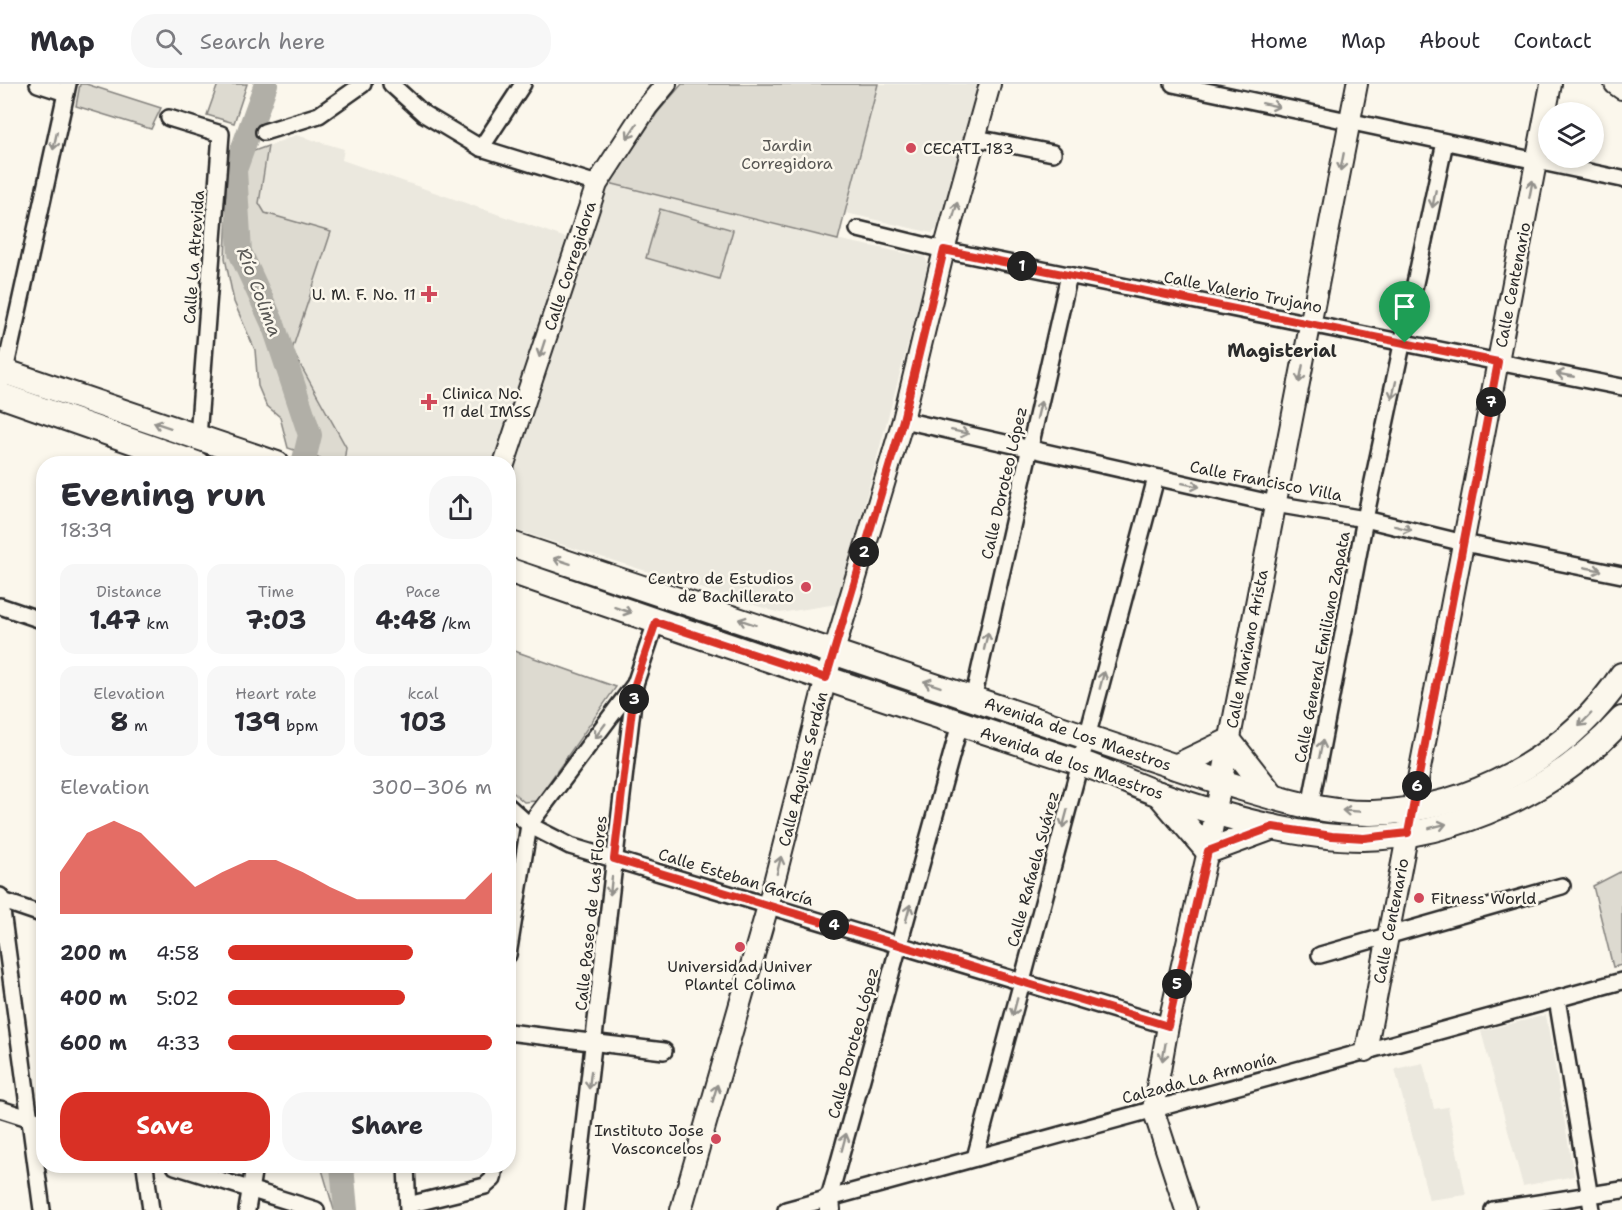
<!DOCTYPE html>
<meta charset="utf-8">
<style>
:root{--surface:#fff;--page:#f7f7f7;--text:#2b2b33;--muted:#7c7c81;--line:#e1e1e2;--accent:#d93025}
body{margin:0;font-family:"Shantell Sans",sans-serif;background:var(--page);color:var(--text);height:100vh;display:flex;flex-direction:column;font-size:22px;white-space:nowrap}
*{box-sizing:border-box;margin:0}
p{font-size:20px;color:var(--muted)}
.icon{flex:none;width:33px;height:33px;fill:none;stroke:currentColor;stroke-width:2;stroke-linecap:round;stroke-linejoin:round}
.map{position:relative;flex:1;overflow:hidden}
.drawer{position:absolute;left:36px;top:372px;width:480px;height:717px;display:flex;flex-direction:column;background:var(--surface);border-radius:24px;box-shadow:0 3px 9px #0003}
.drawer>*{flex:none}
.controls{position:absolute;left:1538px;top:18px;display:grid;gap:12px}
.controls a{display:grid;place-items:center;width:66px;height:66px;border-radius:50%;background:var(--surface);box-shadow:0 3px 9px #0003;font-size:30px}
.pin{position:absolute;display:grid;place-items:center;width:51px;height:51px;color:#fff;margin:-62px -26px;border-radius:50% 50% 50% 0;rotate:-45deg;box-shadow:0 0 6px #0007}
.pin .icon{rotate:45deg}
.km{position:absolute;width:30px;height:30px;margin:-15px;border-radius:50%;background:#222;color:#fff;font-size:16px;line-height:30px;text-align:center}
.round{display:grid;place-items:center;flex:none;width:63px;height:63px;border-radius:24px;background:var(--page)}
.head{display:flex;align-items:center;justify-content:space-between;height:102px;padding:0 24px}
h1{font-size:33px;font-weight:700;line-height:45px}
.figures{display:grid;grid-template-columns:repeat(3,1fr);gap:9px;height:102px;padding:6px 24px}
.figures div{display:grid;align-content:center;border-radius:15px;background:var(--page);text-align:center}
.figures b{font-size:26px;font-weight:700}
.figures small{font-size:16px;font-weight:400}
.figures p{font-size:16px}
.chart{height:168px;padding:12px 24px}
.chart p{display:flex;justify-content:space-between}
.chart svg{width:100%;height:108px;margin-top:6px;fill:var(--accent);opacity:.7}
.button{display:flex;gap:12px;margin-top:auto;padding:12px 24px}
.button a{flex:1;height:69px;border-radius:24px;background:var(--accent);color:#fff;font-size:24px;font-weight:700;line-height:69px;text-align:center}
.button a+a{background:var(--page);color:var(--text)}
ul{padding:0 24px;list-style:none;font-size:20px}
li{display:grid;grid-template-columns:96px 72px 1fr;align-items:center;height:45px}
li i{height:15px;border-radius:8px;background:var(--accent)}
header{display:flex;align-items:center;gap:36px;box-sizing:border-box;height:84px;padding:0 30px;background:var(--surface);border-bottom:2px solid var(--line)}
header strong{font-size:28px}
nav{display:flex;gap:33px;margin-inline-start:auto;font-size:21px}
.search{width:420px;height:54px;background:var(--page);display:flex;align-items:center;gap:15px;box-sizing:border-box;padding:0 21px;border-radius:24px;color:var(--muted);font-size:22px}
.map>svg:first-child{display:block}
.built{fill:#ebe8de}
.green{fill:#dddad0;stroke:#84827e;stroke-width:1.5}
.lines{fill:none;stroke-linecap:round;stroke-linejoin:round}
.river{stroke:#b1afa7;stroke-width:24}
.minor-casing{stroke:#2b2b2b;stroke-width:20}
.tertiary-casing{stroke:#2b2b2b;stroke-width:24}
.primary-casing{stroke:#2b2b2b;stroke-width:28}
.minor{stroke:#fbf7ec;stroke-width:15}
.tertiary{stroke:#fbf7ec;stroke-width:20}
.primary{stroke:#fbf7ec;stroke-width:24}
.oneway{stroke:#93918c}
.route-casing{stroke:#fff;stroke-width:12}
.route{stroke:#d93025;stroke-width:8}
.poi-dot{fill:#d1495b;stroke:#fbf7ec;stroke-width:2}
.labels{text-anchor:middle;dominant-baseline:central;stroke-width:5;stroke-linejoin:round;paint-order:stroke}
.park-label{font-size:16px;fill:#585754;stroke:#fbf7ec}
.poi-label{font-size:16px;fill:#2b2b2b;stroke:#fbf7ec;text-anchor:start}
.street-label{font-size:16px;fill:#2b2b2b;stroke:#fbf7ec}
.water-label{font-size:18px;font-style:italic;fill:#5a5956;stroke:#fbf7ec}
.neighbourhood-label{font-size:18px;font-weight:bold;fill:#2b2b2b;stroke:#fbf7ec}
</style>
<header>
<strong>Map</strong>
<div class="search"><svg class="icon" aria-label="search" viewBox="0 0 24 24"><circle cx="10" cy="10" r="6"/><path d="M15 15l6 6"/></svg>Search here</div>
<nav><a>Home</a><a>Map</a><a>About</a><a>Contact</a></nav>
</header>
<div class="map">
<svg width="1622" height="1126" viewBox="0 0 1622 1126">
<rect width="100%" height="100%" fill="#fbf7ec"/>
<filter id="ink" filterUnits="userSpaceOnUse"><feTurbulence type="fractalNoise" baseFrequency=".0167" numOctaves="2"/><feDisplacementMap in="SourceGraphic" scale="12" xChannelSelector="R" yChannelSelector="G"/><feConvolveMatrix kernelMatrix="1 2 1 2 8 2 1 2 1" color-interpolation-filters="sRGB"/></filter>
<g filter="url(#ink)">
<g class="built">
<polygon points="878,0 977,0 942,141 932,149 846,129"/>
<polygon points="296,51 344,65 342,76 566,154 496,379 344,379 346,363 291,266 331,148 265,129 259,119 268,62"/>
<polygon points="609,99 811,150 925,173 929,183 837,520 780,529 509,444 509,389"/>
<polygon points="1546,931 1574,1092 1523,1102 1481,947"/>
<polygon points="1423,979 1434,1025 1448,1023 1466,1111 1429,1116 1395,985"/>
</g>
<g class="green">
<polygon points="80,0 86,0 161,24 151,45 76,22"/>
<polygon points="218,0 247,0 234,39 207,31"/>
<polygon points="682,0 878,0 838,156 609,99 658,28"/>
<polygon points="268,62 259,119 265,129 331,148 292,266 346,363 344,379 333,379 288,364 280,333 266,321 258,302 255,266 234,218 225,174 229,76"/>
<polygon points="660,125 733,146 719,195 646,174"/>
<polygon points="509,565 616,603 536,717 524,718 509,705"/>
<polygon points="1622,787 1622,881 1613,883 1593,802"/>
<polygon points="321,1082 353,1082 353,1126 334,1126"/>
</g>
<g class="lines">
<g class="river">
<polyline points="266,0 235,86 240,168 273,240 310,351 303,380"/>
<polyline points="342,1082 346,1126"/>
</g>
<defs>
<g id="minor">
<polyline points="38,0 66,9"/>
<polyline points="391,0 424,30 481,64 597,100"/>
<polyline points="1173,0 1622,95"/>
<polyline points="169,34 221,50 198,353"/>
<polyline points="264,48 319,31 363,0"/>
<polyline points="976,54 1053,69"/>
<polyline points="481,64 523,0"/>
<polyline points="858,145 944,166 1622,303"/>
<polyline points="3,296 68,0"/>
<polyline points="903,336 1275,420 1365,435 1464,459 1622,491"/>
<polyline points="0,522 44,537"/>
<polyline points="973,615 1069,191"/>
<polyline points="508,722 529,741 570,762 1168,942"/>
<polyline points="1310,723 1365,435 1445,58"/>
<polyline points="0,812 42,1126"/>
<polyline points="0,816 44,831"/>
<polyline points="508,871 529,741 635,600"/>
<polyline points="1320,871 1562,802"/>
<polyline points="1557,915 1592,1126"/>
<polyline points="508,948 664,967"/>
<polyline points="0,1025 44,1039"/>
<polyline points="975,1074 1156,394"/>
<polyline points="145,1082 151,1126"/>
<polyline points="175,1082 316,1126"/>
<polyline points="406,1082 408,1126"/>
<polyline points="829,1114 960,640"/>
<polyline points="408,1121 485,1102 493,1095 495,1082"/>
<polyline points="247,1126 254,1082"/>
<polyline points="574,1126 635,600 656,538"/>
<polyline points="786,1126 1622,897"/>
<polyline points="1493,1126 1622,1106"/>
</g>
<g id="tertiary">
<polyline points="1615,0 1622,5"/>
<polyline points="504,380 597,100 647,23 666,0"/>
<polyline points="1366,967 1551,0"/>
<polyline points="829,1114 830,1126"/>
<polyline points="681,1126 768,822 826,594 903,336 944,166 990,0"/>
<polyline points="1186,1126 1153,1025 1168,942 1208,767 1357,0"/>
</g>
<g id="primary">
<polyline points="0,286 277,380"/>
<polyline points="0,311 197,380"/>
<path d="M508,459l713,239c49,14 99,32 151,31 98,-3 196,-56 250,-138"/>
<path d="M508,486c189,66 378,129 567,191 29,9 56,23 84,33 62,22 137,44 204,44 93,-1 197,-49 259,-119"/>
<polyline points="1175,683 1229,657 1273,713"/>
<polyline points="1159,710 1208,767 1273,743"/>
</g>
</defs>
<use href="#minor" class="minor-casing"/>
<use href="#tertiary" class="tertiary-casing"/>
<use href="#primary" class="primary-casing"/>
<use href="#minor" class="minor"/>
<use href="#tertiary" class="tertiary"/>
<use href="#primary" class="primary"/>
</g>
<defs><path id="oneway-shaft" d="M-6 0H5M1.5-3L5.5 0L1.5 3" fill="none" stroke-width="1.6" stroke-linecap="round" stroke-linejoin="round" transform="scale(1.5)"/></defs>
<g class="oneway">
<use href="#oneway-shaft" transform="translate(1271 21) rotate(12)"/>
<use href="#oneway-shaft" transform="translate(632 47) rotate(123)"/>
<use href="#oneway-shaft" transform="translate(55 57) rotate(102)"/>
<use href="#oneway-shaft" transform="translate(1342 78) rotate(101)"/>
<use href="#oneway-shaft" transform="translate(1531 105) rotate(-79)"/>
<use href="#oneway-shaft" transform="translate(1434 115) rotate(101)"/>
<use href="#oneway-shaft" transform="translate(955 127) rotate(-74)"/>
<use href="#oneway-shaft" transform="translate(542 265) rotate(108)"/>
<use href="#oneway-shaft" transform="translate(1301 290) rotate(101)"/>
<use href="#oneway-shaft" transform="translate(1565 291) rotate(-169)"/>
<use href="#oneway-shaft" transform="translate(1394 306) rotate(103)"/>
<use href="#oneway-shaft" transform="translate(1039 326) rotate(-77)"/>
<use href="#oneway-shaft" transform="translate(162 341) rotate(-161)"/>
<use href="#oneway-shaft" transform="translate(960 348) rotate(12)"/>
<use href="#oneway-shaft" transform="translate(1191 401) rotate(12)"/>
<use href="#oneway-shaft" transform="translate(1403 444) rotate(14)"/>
<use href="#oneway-shaft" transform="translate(562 477) rotate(-162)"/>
<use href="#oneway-shaft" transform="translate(1593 485) rotate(11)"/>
<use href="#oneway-shaft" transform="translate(623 526) rotate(19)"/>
<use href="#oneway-shaft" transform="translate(747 538) rotate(-162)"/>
<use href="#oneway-shaft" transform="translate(986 557) rotate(-77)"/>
<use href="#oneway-shaft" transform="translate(1102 596) rotate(-75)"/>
<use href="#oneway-shaft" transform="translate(932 600) rotate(-161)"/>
<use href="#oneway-shaft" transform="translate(1585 636) rotate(134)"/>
<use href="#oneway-shaft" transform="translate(600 647) rotate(127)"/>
<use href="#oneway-shaft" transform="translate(1321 665) rotate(-79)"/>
<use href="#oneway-shaft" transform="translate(1351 727) rotate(-176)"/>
<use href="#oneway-shaft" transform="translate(1065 735) rotate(105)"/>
<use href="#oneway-shaft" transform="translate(1438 742) rotate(-14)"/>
<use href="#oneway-shaft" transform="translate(779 781) rotate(-76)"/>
<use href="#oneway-shaft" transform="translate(611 802) rotate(96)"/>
<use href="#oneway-shaft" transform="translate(908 829) rotate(-75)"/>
<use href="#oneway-shaft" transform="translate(1015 923) rotate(105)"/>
<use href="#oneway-shaft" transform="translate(1164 968) rotate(100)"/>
<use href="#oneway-shaft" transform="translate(590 996) rotate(97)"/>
<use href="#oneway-shaft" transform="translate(715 1009) rotate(-74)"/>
<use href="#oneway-shaft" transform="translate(844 1058) rotate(-75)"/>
</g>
</g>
<g class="lines" filter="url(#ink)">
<defs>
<polygon id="route" points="944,166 1498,278 1408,749 1364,754 1332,752 1273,743 1208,767 1168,942 614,775 635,600 656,538 826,594 903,336"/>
</defs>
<use href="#route" class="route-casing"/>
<use href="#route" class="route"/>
</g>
<g class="poi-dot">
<circle cx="911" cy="64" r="6"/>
<path d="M426 201h6v6h6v6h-6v6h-6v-6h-6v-6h6z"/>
<path d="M426 309h6v6h6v6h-6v6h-6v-6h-6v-6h6z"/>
<circle cx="806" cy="503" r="6"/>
<circle cx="1419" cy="814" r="6"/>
<circle cx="740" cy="863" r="6"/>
<circle cx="716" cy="1055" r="6"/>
</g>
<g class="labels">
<g class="park-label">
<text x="787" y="61">Jardin<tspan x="787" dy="18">Corregidora</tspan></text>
</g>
<g class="poi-label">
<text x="923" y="64">CECATI 183</text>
<text x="416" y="210" text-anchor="end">U. M. F. No. 11</text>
<text x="442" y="309">Clinica No.<tspan x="442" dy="18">11 del IMSS</tspan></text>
<text x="794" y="494" text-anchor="end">Centro de Estudios<tspan x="794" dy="18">de Bachillerato</tspan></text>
<text x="1431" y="814">Fitness World</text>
<text x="740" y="882" text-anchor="middle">Universidad Univer<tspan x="740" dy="18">Plantel Colima</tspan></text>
<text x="704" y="1046" text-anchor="end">Instituto Jose<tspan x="704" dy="18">Vasconcelos</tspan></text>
</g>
<g class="street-label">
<text transform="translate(194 173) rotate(-86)">Calle La Atrevida</text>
<text transform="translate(570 182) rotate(-72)">Calle Corregidora</text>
<text transform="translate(1513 201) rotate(-79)">Calle Centenario</text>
<text transform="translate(1243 208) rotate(11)">Calle Valerio Trujano</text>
<text transform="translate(1266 397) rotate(11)">Calle Francisco Villa</text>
<text transform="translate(1004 399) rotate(-77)">Calle Doroteo López</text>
<text transform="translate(1322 563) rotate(-79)">Calle General Emiliano Zapata</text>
<text transform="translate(1247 565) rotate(-79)">Calle Mariano Arista</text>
<text transform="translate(1078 650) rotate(19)">Avenida de Los Maestros</text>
<text transform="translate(1072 679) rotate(19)">Avenida de los Maestros</text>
<text transform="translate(803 685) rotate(-76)">Calle Aquiles Serdán</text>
<text transform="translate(1033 785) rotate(-75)">Calle Rafaela Suárez</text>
<text transform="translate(736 793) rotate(17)">Calle Esteban García</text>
<text transform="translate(591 829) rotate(-84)">Calle Paseo de Las Flores</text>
<text transform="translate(1391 837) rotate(-79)">Calle Centenario</text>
<text transform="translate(853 959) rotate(-75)">Calle Doroteo López</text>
<text transform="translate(1199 994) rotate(-15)">Calzada La Armonía</text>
</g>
<g class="water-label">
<text transform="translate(259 208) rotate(69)">Río Colima</text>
</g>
<g class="neighbourhood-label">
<text x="1282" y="267">Magisterial</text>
</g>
</g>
</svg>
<div class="controls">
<a><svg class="icon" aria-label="layers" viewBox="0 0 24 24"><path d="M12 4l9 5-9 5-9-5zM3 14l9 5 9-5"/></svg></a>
</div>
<div class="pin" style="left:1405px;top:259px;background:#1e9e55"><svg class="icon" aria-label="arrive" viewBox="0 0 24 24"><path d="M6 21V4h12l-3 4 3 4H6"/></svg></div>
<b class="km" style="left:1022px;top:182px">1</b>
<b class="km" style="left:864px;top:468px">2</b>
<b class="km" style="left:634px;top:615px">3</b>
<b class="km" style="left:834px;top:841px">4</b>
<b class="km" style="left:1177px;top:900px">5</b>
<b class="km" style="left:1417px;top:702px">6</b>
<b class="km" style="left:1491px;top:318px">7</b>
<section class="drawer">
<div class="head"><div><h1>Evening run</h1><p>18:39</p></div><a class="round"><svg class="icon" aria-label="share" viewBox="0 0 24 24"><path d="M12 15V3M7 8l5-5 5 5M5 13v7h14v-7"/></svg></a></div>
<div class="figures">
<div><p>Distance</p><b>1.47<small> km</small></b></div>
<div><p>Time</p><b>7:03</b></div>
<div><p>Pace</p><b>4:48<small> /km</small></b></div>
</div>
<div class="figures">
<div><p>Elevation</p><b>8<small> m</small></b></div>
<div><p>Heart rate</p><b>139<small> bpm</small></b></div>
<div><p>kcal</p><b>103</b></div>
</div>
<div class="chart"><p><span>Elevation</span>300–306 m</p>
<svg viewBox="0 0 160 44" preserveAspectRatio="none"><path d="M0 44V27L10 11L20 6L30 11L40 22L50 33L60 27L70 22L80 22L90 27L100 33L110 38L120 38L130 38L140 38L150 38L160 27V44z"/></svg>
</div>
<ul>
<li><b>200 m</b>4:58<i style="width:70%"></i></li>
<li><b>400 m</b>5:02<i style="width:67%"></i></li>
<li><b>600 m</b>4:33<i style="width:100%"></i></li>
</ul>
<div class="button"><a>Save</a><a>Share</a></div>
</section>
</div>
